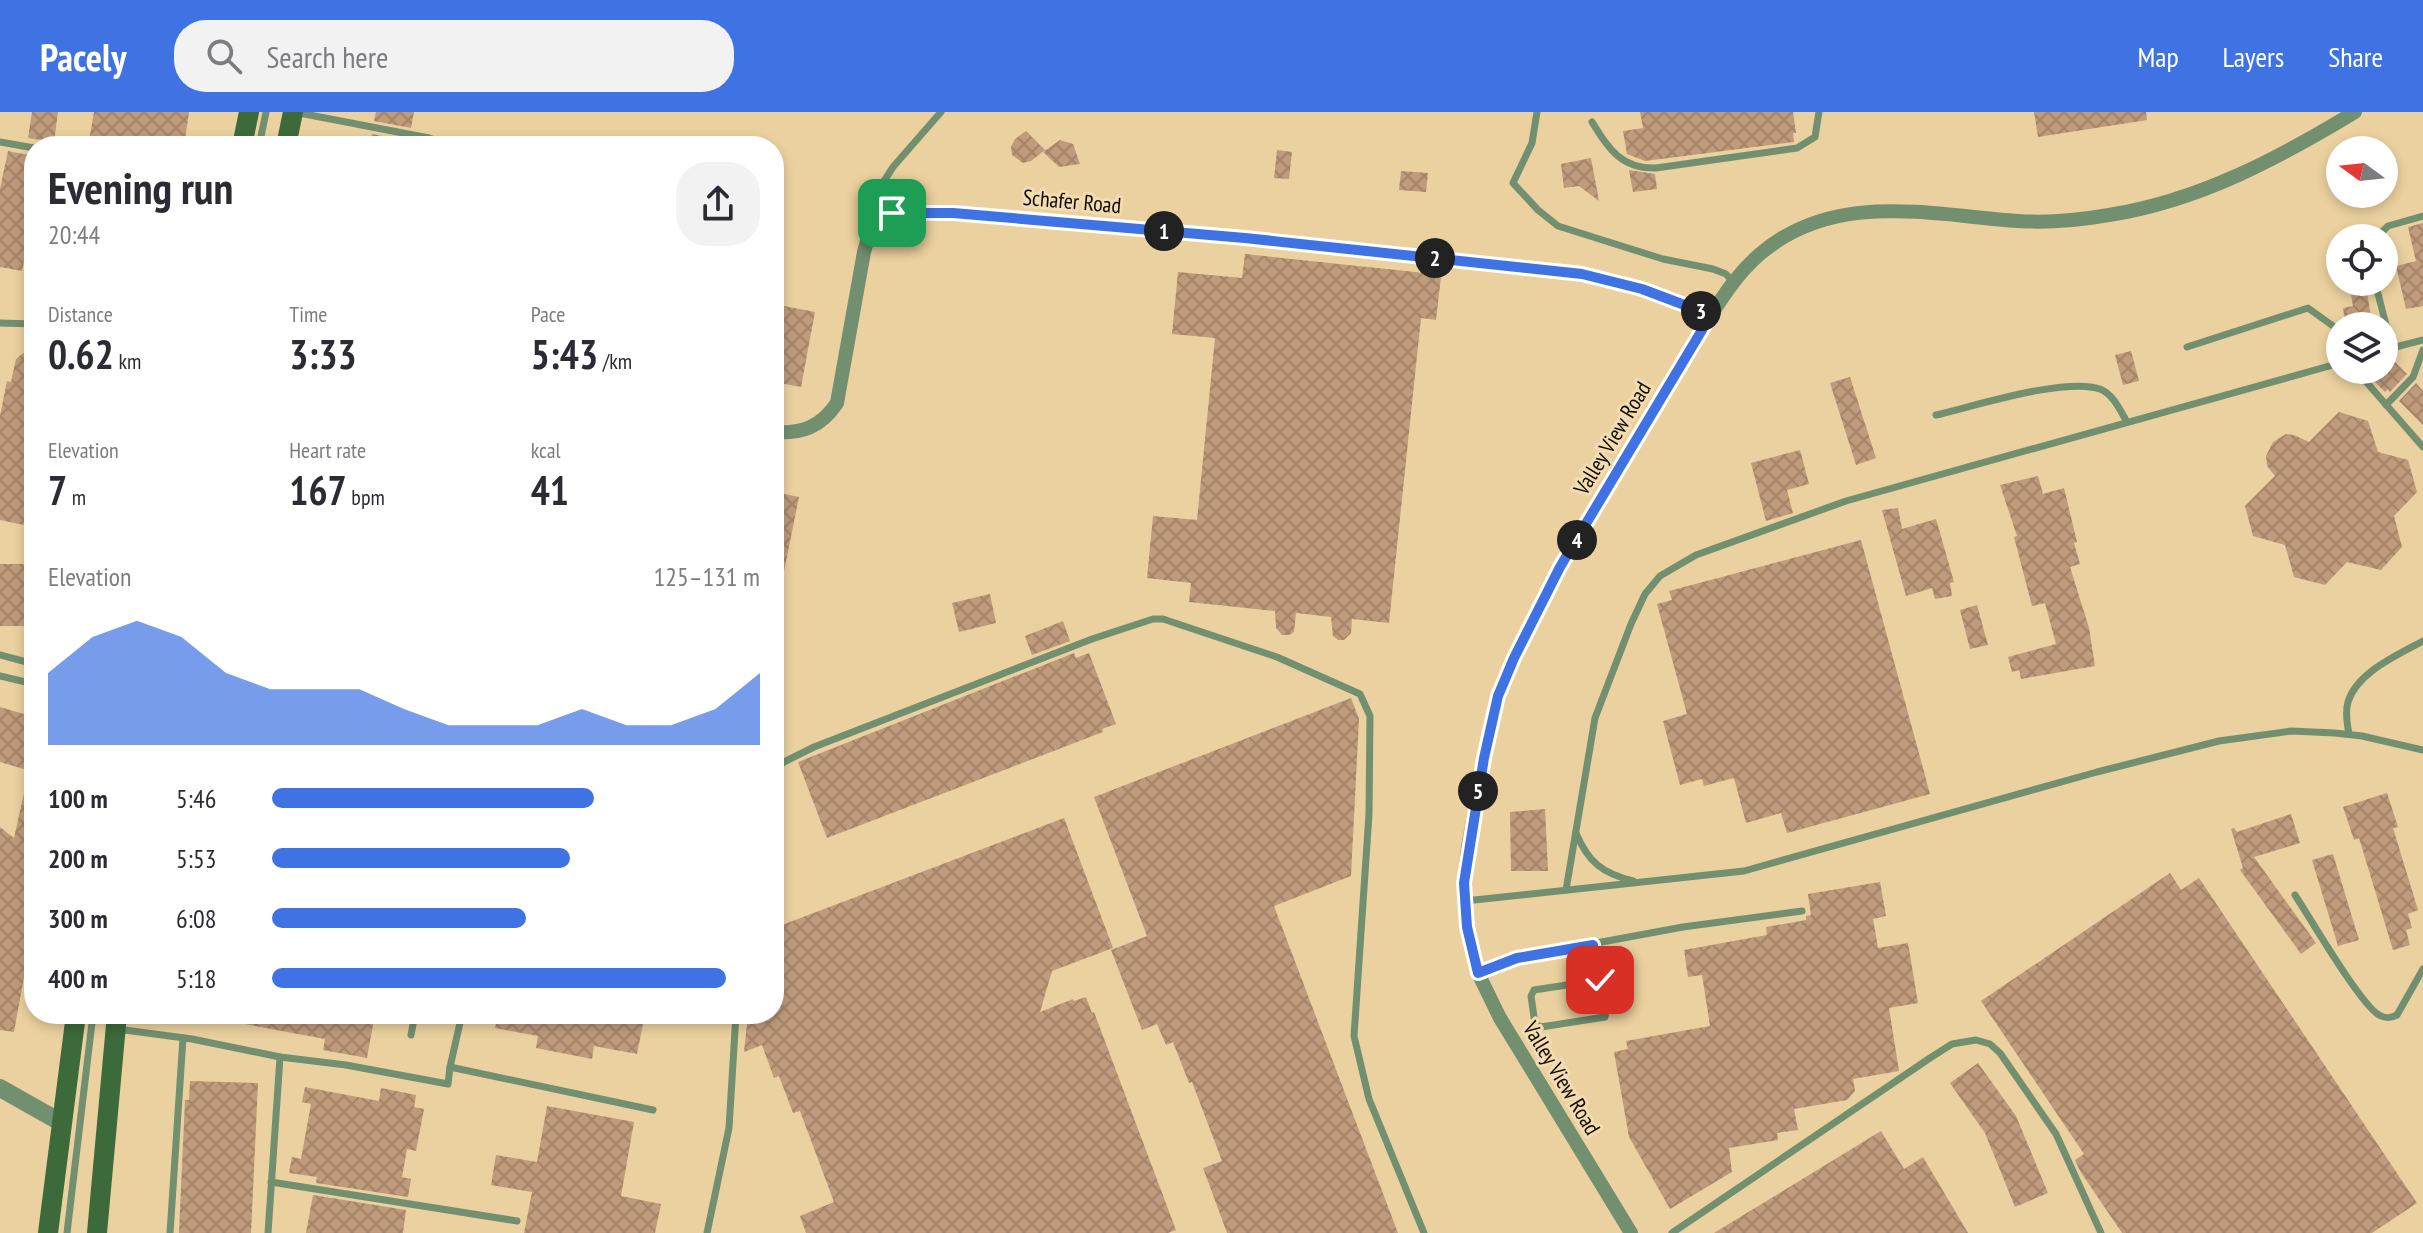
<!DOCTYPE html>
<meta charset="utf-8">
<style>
:root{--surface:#fff;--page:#f2f2f3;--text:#2b2b33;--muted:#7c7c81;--accent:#3f73e4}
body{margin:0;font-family:"PT Sans Narrow",sans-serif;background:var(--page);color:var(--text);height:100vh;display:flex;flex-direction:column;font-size:30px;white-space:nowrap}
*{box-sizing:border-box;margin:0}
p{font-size:26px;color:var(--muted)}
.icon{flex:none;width:44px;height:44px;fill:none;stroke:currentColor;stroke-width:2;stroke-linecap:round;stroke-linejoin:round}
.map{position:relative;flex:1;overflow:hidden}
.side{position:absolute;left:24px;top:24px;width:760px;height:888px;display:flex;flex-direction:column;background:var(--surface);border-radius:32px;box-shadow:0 4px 12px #0003}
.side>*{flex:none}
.needle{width:52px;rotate:285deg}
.buttons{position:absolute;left:2326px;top:24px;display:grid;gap:16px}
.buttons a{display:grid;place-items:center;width:72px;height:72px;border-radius:50%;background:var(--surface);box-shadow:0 4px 12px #0003;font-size:40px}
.pin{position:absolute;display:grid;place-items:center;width:68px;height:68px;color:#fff;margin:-34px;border-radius:16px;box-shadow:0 4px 12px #0006}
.km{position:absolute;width:40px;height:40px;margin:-20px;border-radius:50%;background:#222;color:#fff;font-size:22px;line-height:40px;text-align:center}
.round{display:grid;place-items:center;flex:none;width:84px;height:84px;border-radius:32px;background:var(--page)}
.head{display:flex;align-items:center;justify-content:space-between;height:136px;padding:0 24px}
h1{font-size:44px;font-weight:600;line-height:60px}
.figures{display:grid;grid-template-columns:repeat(3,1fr);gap:12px;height:136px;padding:8px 24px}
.figures div{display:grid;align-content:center}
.figures b{font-size:40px;font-weight:600}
.figures small{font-size:22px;font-weight:400}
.figures p{font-size:22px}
.chart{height:224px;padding:16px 24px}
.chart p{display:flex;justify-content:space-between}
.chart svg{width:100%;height:144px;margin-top:8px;fill:var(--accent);opacity:.7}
ul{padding:0 24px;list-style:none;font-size:26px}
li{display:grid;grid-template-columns:128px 96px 1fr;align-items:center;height:60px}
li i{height:20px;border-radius:10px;background:var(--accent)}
header{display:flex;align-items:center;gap:48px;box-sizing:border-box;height:112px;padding:0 40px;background:var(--accent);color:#fff}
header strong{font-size:38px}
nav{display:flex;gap:44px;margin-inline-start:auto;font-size:28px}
.search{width:560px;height:72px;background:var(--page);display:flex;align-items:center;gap:20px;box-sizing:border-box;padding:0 28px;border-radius:32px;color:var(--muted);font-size:30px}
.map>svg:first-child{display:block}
.built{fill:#ebd19f;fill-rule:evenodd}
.building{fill:url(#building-cross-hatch)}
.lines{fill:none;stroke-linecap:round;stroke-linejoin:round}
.service{stroke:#729070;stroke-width:7}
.minor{stroke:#729070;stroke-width:14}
.tertiary{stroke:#729070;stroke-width:18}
.secondary{stroke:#3c6a3a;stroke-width:20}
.route-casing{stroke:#fff;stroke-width:16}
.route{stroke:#3f73e4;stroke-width:10}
.labels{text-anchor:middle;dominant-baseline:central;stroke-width:6;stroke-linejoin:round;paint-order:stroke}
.street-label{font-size:22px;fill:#120b00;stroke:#f3dcb1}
</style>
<header>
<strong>Pacely</strong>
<div class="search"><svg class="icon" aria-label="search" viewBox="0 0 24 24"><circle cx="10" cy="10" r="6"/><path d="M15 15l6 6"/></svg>Search here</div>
<nav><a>Map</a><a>Layers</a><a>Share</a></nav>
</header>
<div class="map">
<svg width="2423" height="1121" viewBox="0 0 2423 1121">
<defs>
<pattern id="building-cross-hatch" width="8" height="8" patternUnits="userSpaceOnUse" patternTransform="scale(2)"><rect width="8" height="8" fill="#bf9b7b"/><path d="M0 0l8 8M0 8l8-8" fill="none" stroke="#a38469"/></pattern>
</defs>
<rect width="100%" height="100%" fill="#f3dcb1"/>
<path class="built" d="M0,0h2423v1121h-2423zM34,34h740v868h-740zM2340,38h44v44h-44zM2340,126h44v44h-44zM2340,214h44v44h-44z"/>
<g class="building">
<polygon points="32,0 58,0 54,30 28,26"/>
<polygon points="94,0 189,0 184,34 88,34"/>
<polygon points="376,0 414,0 411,16 374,9"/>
<polygon points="1640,0 1793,0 1796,21 1793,21 1794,30 1645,49 1627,42 1623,19 1643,16"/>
<polygon points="2034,0 2146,0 2147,8 2038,25"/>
<polygon points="1026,19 1045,38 1031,49 1023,51 1012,43 1011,35 1015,27"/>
<polygon points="372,22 408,29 407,34 370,34"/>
<polygon points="1060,28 1073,32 1080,52 1059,55 1043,40"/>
<polygon points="1277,38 1292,40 1289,67 1274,66"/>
<polygon points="8,39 34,44 34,97 22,159 0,155 0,77"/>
<polygon points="1591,46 1599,89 1579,74 1564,76 1561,52"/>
<polygon points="1629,58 1655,62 1657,77 1633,80"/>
<polygon points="1401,59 1428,61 1426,80 1399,78"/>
<polygon points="2423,111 2423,194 2406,197 2396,154 2416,149 2408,115"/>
<polygon points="1245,142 1425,161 1425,163 1441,165 1436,208 1421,206 1389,511 1352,507 1351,521 1344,528 1338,528 1333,524 1331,505 1296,501 1294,520 1289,523 1282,523 1276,516 1275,499 1189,490 1191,471 1147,466 1153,404 1197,408 1215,226 1172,222 1178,160 1242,166"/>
<polygon points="2367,180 2371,205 2345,210 2343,196 2353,194 2351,183"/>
<polygon points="774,192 815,200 801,275 774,270"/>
<polygon points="33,233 26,273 34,275 34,415 0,408 0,304 7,269 11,270 16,247"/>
<polygon points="2131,239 2139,269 2123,273 2115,243"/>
<polygon points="2395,250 2407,262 2390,280 2388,277 2385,280 2375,270"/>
<polygon points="1850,265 1876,346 1856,353 1830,271"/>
<polygon points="2416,271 2423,279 2423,313 2399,289"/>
<polygon points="2339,300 2368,309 2378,340 2408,348 2417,380 2394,404 2402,435 2381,458 2347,450 2325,473 2294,465 2285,433 2253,424 2245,394 2275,364 2267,354 2266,344 2273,330 2286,322 2294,323 2309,330"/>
<polygon points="1800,338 1809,372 1787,378 1793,401 1766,409 1751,351"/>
<polygon points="2038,364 2043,382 2064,376 2077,430 2074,431 2080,452 2070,455 2089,516 2095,554 2021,567 2019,558 2012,560 2008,545 2056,532 2045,491 2032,494 2014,425 2017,424 2000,373"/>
<polygon points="774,380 799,385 781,474 774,474"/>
<polygon points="1898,396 1902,417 1936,407 1954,470 1950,471 1952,484 1935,487 1932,476 1906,484 1882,398"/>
<polygon points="1861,428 1930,682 1787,721 1781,701 1746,711 1734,666 1704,674 1702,667 1680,673 1663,609 1687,602 1657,492 1672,488 1669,479"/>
<rect x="0" y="452" width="34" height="62"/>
<polygon points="990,482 996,511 959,520 952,491"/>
<polygon points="1977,493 1988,533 1970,537 1960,498"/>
<polygon points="1063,509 1070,529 1032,543 1025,524"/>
<polygon points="1074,541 1076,546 1089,541 1116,612 1102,617 1103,620 827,726 798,650"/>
<polygon points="1351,586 1359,607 1351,764 1274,794 1398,1121 1227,1121 1203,1056 1222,1049 1192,970 1189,971 1173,930 1166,933 1157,912 1142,918 1111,838 1147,824 1094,685"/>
<polygon points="0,595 34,605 34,660 0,650"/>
<polygon points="27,668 34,669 34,846 32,855 26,854 14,920 0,918 0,715 14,726"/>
<polygon points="2387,681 2398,715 2393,716 2418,798 2408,802 2412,816 2406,818 2410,833 2393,838 2359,726 2354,728 2343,695"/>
<polygon points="1545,697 1548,759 1511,759 1510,700"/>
<polygon points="2291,702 2300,731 2254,745 2316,831 2301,842 2240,758 2243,756 2231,717 2234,716 2237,720"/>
<polygon points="1064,706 1113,836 1052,859 1040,900 1073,887 1074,889 1086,885 1092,901 1094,900 1176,1118 1168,1121 806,1121 800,1104 834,1090 800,999 793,1001 779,964 774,966 762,933 744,940 748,902 774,902 774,816"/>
<polygon points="2333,742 2359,828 2338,834 2312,748"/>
<polygon points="2170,761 2181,778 2199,766 2417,1091 2372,1121 2122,1121 2080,1059 2075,1048 2084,1042 1981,889"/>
<polygon points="1880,770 1886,804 1873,807 1878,836 1908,831 1918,891 1889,896 1899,959 1853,967 1855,979 1847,988 1794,997 1798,1018 1777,1021 1778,1028 1729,1036 1732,1060 1670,1097 1629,1025 1614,940 1628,937 1626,929 1710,914 1702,863 1688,865 1684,838 1767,823 1766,815 1806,808 1806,804 1811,803 1808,782"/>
<polygon points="230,902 375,902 367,946 323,938 325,927 229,909"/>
<polygon points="498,902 645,902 637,942 594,934 592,947 536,936 538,924 495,916"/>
<polygon points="1978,951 2016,1004 2048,1081 2015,1095 1985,1021 1950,971"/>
<polygon points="190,969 258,971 251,1121 179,1121 185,988 189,988"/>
<polygon points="305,975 379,989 381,976 416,983 414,995 424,997 416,1039 407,1037 402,1065 411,1067 408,1085 316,1071 317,1065 289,1061 292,1045 301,1047 311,992 302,990"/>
<polygon points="547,994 634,1010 621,1084 661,1092 655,1121 524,1121 532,1080 491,1073 496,1043 537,1050"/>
<polygon points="1881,1019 1904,1057 1923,1045 1968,1121 1714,1121"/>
<polygon points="313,1083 406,1098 403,1121 306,1121"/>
</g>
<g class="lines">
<g class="service">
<polyline points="294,0 429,26 456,34"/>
<polyline points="1537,0 1532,31 1513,71 1538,98 1558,114 1663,147 1713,157 1726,162 1733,170"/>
<path d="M1592,10c17,27 29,47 64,46l141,-20 18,-11 4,-25"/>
<polyline points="0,30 34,36"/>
<polyline points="259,34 266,0"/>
<polyline points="873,109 884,69 893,55 941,0"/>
<polyline points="2376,126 2388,114 2423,104"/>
<polyline points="2375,170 2392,236"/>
<polyline points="0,211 34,212"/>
<polyline points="2187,235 2308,196 2340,219"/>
<polyline points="2384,238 2423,228"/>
<polyline points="2360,258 2361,264 2423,335"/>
<polyline points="2386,293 2413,265 2423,238"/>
<path d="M1936,303c39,-9 129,-38 164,-26 13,5 20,21 27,33"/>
<polyline points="0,543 34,552"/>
<polyline points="0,564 34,572"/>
<path d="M2349,622c-2,-10 -4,-22 -1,-32 9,-30 50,-47 75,-61"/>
<polyline points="774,669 782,651 814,635 1092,527 1153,507 1163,507 1277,545 1360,582 1370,604 1369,702 1354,924 1369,987 1424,1121"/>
<path d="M1576,721c12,29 26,40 57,48"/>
<polyline points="1566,778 1595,606 1631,512 1645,482 1660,464 1696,443 1846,389 2340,251"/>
<path d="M2295,783c15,23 65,109 84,120 7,4 12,3 18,0l26,-46"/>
<polyline points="1465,789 1744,759 2097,660 2219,629 2291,619 2335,621 2362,624 2423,638"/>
<polyline points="1593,833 1606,897 1605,905 1541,915 1535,912 1531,884 1534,878 1600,868"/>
<polyline points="1478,861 1531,843 1683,815 1802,799"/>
<polyline points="117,917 192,927 280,945 346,953 448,972 450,955 653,998"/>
<polyline points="411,923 415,902"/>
<polyline points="450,955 462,902"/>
<polyline points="271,1070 517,1109"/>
<polyline points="67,1121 93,902"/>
<polyline points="170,1121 183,926"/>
<polyline points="268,1121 280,945"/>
<polyline points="707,1121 729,1016 736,902"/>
<polyline points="1672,1121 1930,946 1952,932 1976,928 1990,932 2000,941 2056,1022 2101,1121"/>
</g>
<g class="minor">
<path d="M774,320c28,2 47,-5 63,-29l27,-151 7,-25 9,-9 12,-5h61l292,25 337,36 60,15 69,26"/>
<path d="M1631,1121l-131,-215 -22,-45 -11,-46 -3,-44 4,-35 16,-90 14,-62 16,-38 46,-91 151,-252c14,-22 29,-44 49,-61 75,-64 170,-39 258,-33 30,2 62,-1 91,-6 90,-14 170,-57 246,-103"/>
</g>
<polyline class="tertiary" points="0,976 62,1011"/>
<g class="secondary">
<polyline points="242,34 249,0"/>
<polyline points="286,34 293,0"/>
<polyline points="48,1121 76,902"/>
<polyline points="97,1121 117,902"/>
</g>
</g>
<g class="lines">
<defs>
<polyline id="route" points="892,101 953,101 1245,126 1582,162 1642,177 1711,203 1560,455 1514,546 1498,584 1484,646 1464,771 1467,815 1478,861 1517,846 1593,833 1600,868"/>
</defs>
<use href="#route" class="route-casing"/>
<use href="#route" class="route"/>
</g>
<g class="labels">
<g class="street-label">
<text transform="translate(1072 89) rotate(5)">Schafer Road</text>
<text transform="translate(1612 326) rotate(-59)">Valley View Road</text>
<text transform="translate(1562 966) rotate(59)">Valley View Road</text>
</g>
</g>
</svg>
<div class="buttons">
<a><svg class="needle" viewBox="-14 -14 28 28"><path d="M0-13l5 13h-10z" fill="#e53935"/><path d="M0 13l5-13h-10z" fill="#7c7c81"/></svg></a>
<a><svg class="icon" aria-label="locate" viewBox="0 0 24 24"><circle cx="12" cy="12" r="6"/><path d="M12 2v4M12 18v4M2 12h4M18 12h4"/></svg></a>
<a><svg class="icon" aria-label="layers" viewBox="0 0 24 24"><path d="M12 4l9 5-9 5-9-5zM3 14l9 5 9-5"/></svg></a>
</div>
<div class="pin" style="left:892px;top:101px;background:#1e9e55"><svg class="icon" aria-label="arrive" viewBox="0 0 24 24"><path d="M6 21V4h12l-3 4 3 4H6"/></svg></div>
<div class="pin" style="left:1600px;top:868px;background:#d93025"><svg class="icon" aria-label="check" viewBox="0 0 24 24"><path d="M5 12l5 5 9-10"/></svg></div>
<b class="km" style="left:1164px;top:119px">1</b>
<b class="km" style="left:1435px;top:146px">2</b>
<b class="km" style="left:1701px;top:199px">3</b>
<b class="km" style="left:1577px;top:428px">4</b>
<b class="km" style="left:1478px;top:679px">5</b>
<section class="side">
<div class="head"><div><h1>Evening run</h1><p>20:44</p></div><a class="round"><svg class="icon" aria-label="share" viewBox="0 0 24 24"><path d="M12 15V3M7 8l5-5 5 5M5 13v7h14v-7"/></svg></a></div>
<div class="figures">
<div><p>Distance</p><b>0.62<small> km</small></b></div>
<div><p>Time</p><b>3:33</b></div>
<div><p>Pace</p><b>5:43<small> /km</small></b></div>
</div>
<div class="figures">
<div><p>Elevation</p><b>7<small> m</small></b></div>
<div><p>Heart rate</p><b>167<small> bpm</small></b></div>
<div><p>kcal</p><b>41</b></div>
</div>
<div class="chart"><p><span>Elevation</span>125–131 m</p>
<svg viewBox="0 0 160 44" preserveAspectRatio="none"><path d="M0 44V22L10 11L20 6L30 11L40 22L50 27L60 27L70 27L80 33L90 38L100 38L110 38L120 33L130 38L140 38L150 33L160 22V44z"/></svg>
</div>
<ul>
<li><b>100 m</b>5:46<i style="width:66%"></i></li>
<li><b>200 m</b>5:53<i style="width:61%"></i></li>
<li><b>300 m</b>6:08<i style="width:52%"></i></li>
<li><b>400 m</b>5:18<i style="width:93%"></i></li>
</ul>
</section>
</div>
